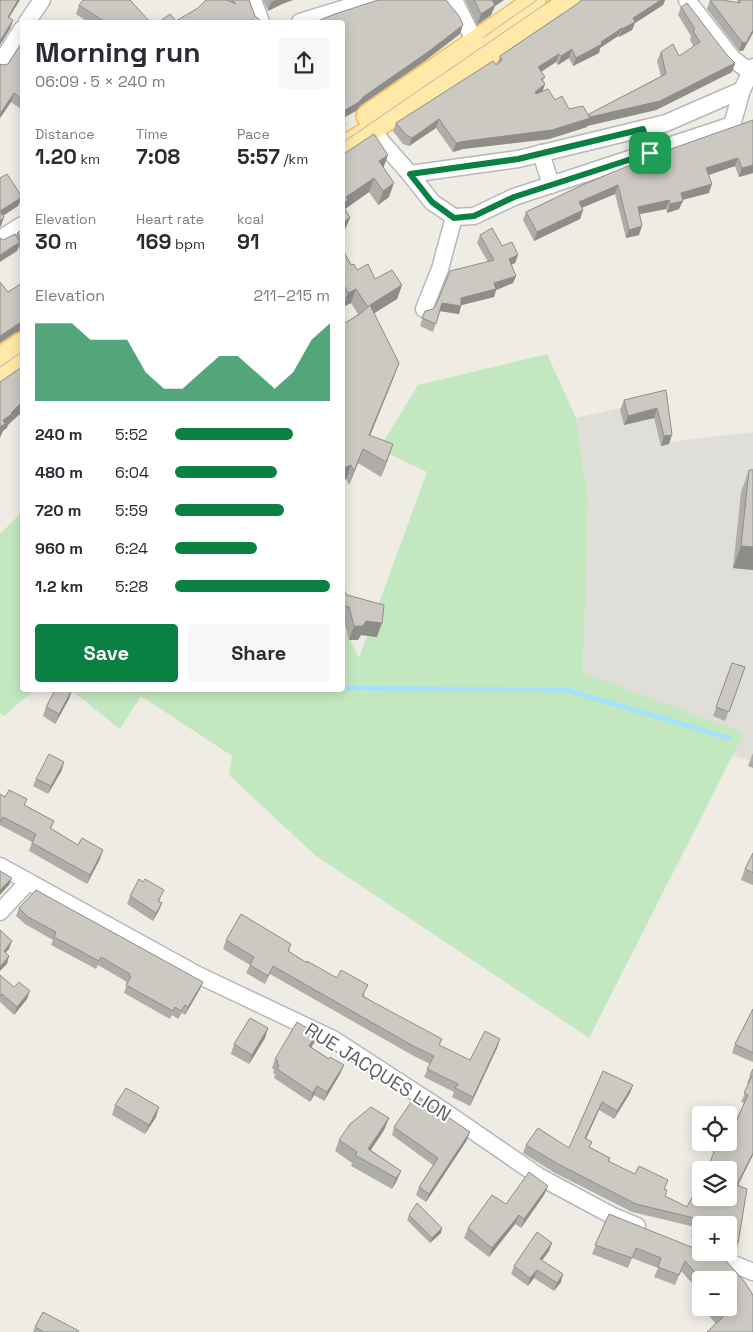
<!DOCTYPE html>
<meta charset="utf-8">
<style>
:root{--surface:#fff;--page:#f7f7f7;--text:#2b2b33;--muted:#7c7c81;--accent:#0b8043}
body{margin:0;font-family:"Space Grotesk",sans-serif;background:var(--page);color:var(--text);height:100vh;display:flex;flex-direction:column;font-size:19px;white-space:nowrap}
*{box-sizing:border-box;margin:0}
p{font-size:16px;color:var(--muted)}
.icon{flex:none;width:28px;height:28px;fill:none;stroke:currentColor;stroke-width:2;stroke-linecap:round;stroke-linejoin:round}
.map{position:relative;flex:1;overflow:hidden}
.panel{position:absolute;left:20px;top:20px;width:325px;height:672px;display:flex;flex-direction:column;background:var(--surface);border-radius:5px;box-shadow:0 2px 12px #0003}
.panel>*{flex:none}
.controls{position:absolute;left:692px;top:1106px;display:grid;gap:10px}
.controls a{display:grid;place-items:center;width:45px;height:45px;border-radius:5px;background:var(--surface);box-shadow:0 2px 12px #0003;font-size:25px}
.pin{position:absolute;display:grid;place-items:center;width:42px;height:42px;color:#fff;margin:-21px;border-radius:10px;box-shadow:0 2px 8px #0006}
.round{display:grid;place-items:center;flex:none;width:52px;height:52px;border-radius:5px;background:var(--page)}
.summary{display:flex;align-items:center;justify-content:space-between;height:85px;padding:0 15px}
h1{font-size:28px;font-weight:700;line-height:38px}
.stats{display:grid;grid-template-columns:repeat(3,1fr);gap:8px;height:85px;padding:5px 15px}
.stats div{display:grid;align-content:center}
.stats b{font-size:21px;font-weight:700}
.stats small{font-size:14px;font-weight:400}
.stats p{font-size:14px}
.chart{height:140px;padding:10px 15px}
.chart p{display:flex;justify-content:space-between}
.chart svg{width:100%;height:90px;margin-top:5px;fill:var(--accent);opacity:.7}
.button{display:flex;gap:10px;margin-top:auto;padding:10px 15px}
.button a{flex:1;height:58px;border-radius:5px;background:var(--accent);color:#fff;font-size:20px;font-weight:700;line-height:58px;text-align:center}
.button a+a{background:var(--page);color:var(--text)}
ul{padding:0 15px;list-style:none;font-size:16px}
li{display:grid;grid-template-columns:80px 60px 1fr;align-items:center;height:38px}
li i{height:12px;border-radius:6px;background:var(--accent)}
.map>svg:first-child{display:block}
.industrial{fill:#e0ded8}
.green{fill:#c3e8bf}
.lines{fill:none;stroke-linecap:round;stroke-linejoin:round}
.stream{stroke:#a4e0ff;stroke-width:4.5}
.minor-casing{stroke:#b5b8bc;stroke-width:19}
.major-casing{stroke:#f8bb54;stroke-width:24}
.path{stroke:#98c9a1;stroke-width:2.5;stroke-dasharray:5 2.5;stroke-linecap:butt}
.minor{stroke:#fff;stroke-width:16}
.major{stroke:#ffe9a9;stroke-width:21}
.tram{stroke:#b3b4b5;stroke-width:1}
.wall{fill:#afada8}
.shaded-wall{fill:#8f8d88}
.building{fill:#ccc9c3;stroke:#8f8d88}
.route-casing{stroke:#fff;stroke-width:10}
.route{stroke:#0b8043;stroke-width:6}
.labels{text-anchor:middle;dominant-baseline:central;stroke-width:4;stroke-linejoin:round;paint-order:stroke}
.street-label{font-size:19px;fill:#5c6165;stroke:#fff}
</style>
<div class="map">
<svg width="753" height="1332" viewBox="0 0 753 1332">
<rect width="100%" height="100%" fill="#efece4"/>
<polygon class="industrial" points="661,399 670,442 753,432 753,761 732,756 741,737 583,673 588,500 576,418"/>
<g class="green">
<polygon points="547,354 576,418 588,500 583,673 739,731 742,737 589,1038 316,856 229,775 232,756 141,696 120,729 71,690 342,690 343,625 359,658 427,472 379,449 418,385"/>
<polygon points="22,512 22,690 34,690 4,716 0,713 0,534"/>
</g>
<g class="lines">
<polyline class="stream" points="342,688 567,690 729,738"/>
<defs>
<g id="minor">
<polyline points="253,0 261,22"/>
<polyline points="454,0 475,42"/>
<polyline points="687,0 732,58 750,72"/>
<polyline points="27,22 42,0"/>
<polyline points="300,22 371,0"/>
<polyline points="0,64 22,29"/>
<polyline points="373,129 381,141 410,174 518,159 666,123 742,90 753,67"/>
<polyline points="541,153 551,185"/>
<polyline points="410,174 432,202 454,217 440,269 424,309"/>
<polyline points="454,217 474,216 514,197 732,125 742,90"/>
<polyline points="0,239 22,225"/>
<polyline points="0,866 198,975 333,1039 447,1113 540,1177 611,1215 637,1226"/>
<polyline points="0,912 28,882"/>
<polyline points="704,1252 753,1272"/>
</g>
<g id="major">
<polyline points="367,116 535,0"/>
<polyline points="342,148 456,77 570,0"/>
<polyline points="0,358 22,343"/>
<polyline points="0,378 22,363"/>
</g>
</defs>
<use href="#minor" class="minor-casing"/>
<use href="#major" class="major-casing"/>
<polyline class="path" points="342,121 346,126"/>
<use href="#minor" class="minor"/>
<use href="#major" class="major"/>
<g class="tram">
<polyline points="484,37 537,0"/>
<polyline points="342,143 551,0"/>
<polyline points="0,367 22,352"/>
</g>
</g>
<g class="wall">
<polygon points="206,0 249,0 255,16 262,22 159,22 176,21 198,8"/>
<polygon points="263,0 293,0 282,4 268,11"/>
<polygon points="465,0 504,0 495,6 491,15 477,25"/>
<polygon points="581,0 665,0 663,5 635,23 632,30 619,37 618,36 600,48 599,53 573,66 569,58 558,65 556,62 541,72 545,77 543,81 545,84 542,92 569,109 588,115 589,114 661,76 657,61 661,52 679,56 694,47 690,40 691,36 678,15 681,7 735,63 732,72 656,110 587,126 587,127 549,139 463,149 453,152 436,128 409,146 403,144 393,131 396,123 497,64 500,56 580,2"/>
<polygon points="710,0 722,1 737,3 737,0 753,0 743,51 739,51 707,9"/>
<polygon points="79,5 150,22 88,22 76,14"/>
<polygon points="22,42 22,110 11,102 0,118 3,65 8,64"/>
<polygon points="753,120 753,173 739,177 735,166 708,175 709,193 682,200 679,209 667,213 666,209 640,214 639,235 626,238 615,194 582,208 583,210 580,219 534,241 523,220 526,212"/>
<polygon points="342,155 384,168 389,197 378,205 369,192 345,209 344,232"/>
<polygon points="22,230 22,252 18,247 17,251 3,240 16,236 17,233"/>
<polygon points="480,235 518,255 515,263 511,265 516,276 513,283 496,290 494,297 461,305 459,314 440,311 433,332 420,326 425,311 433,309 488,262 477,243"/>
<polygon points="342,248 351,265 357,270 375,279 402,285 397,299 374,313 399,363 370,436 388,459 381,477 358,463 349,485 346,479 342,480 342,325 358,314 351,303 343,307 342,306"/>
<polygon points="666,390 669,444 661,446 654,418 624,425 620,410 624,400"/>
<polygon points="749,470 753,470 753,570 733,568 741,492"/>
<polygon points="342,587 347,595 377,637 361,635 358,640 349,640 344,621 342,620"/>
<polygon points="732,663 745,667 725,721 713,716"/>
<polygon points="72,690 69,699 55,724 43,716 46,707"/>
<polygon points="753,753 753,768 748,766"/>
<polygon points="62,770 48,794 33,786 36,779"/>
<polygon points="0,794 25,805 54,821 51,829 100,859 87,884 29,851 32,842 0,825"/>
<polygon points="753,853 753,885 741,880 745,869"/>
<polygon points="130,896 161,898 159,901 162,903 159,910 153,921 127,904"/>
<polygon points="19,908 203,982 200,989 185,1015 182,1013 178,1019 172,1015 170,1019 124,993 127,984 126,984 127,982 98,965 96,969 51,945 53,940 25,924 16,916"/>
<polygon points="226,940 291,944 289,951 307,963 365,994 364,996 439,1046 470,1060 500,1039 497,1048 470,1106 452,1097 454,1092 424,1077 430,1064 412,1055 270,974 265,984 246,973 250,965 223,949"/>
<polygon points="0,975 27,999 14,1015 0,1002"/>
<polygon points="753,1009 753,1062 732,1053 735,1044"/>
<polygon points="268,1028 265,1038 249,1064 231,1054 234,1044"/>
<polygon points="317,1034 314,1043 311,1047 329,1059 344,1065 340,1074 324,1101 314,1095 310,1102 274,1078 275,1074 273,1073 274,1070 272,1068 275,1059"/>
<polygon points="753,1069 753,1155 738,1185 747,1189 735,1252 733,1253 729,1251 729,1225 701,1225 701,1241 691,1237 695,1227 632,1212 555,1173 523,1153 526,1145 569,1148 603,1071 633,1085 630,1093 614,1119 599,1110 586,1139 590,1147 610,1158 609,1162 665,1189 665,1196 687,1207 701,1187 714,1152 698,1145 701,1135 701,1142 729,1142 734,1126 744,1103 741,1102 749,1084 747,1083"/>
<polygon points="115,1105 156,1117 145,1134 112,1115"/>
<polygon points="389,1118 384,1130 371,1150 401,1171 396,1182 392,1189 351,1166 352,1163 335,1151 339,1140"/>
<polygon points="394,1127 467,1140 426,1202 416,1195 419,1187 433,1165 392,1135"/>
<polygon points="548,1186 544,1195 521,1228 515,1224 489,1257 464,1238 468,1228 506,1204"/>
<polygon points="609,1214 701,1251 701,1252 704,1252 726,1261 744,1281 753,1295 753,1332 707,1332 716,1324 705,1311 706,1308 729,1308 729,1280 701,1280 701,1293 681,1271 675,1285 654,1277 658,1268 632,1258 628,1268 592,1254"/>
<polygon points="409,1215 441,1233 430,1243 407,1220"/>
<polygon points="552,1243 549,1251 542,1260 561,1282 554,1291 534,1278 528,1286 511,1274 514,1266"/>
<polygon points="35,1327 78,1332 33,1332"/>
</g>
<g class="shaded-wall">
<polygon points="18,0 20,0 4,26 8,17"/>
<polygon points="276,0 293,0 282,4 268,11 271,2"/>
<polygon points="493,0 504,0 495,6 491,15 477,25 481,14"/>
<polygon points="661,0 665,0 663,5 635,23 632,30 619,37 622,29 633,18"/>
<polygon points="13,20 10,29 0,45 0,41"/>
<polygon points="463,25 460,34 425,61 360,106 356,111 342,119 342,112"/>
<polygon points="622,28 618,36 600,48 599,53 573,66 576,58"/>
<polygon points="753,30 753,33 743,51 739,51 742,42"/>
<polygon points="572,49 569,58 558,65 561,56"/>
<polygon points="559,54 556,62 535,76 538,67"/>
<polygon points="735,63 732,72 656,110 587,126 587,127 549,139 463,149 453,152 456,143 466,141 590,117"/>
<polygon points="545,84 542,93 532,100 535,92"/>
<polygon points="14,93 11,102 0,118 0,114"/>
<polygon points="439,119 436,128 409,146 412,138"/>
<polygon points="388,155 383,169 379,161"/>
<polygon points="738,158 735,166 703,177 706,168"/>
<polygon points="753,165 753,173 739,177 742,168"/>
<polygon points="374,178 369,192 345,209 342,204 346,197"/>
<polygon points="394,183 389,197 378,205 383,191"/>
<polygon points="712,184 709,193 678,201 681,193"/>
<polygon points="618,185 615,194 576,210 579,202"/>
<polygon points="22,197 18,206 0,218 0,211"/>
<polygon points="669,200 666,209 635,215 638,207"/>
<polygon points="683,201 679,209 667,213 670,204"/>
<polygon points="583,210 580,219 534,241 537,232"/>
<polygon points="4,217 1,226 0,227 0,221"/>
<polygon points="350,218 344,232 342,233 342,222"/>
<polygon points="642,226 639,235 626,238 629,230"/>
<polygon points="20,242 17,251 0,262 0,255"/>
<polygon points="518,255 515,263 506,267 509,259"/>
<polygon points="516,276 513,283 496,290 494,297 458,306 461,298 494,283"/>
<polygon points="402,285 397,299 365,319 370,305"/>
<polygon points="356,289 351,303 343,307 348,293"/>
<polygon points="442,303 461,306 459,314 439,311"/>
<polygon points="22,322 22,330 15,333 0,343 0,336 18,324"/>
<polygon points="399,363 394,377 364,450 369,435"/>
<polygon points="22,402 22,412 8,425 7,428 3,431 0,438 0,427 3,420"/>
<polygon points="657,408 654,418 624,425 628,416"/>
<polygon points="672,435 669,444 661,446 664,436"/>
<polygon points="393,444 388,459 381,477 386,462"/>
<polygon points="363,449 358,463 349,485 354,471"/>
<polygon points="351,465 346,479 342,480 342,469"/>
<polygon points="741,546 753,547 753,570 733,568"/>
<polygon points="366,621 382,623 377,637 361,635 358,640 349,640 354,626"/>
<polygon points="72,690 69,699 55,724 59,714"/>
<polygon points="64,762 62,770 48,794 51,786"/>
<polygon points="103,850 100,859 87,884 90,875"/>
<polygon points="12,878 9,885 0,895 0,890"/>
<polygon points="162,903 159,910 153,921 156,913"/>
<polygon points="12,941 9,949 1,958 4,951"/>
<polygon points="9,956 7,964 0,971 0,967"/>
<polygon points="203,982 200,989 185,1015 188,1007"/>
<polygon points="30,991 27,999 14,1015 17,1007"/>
<polygon points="268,1028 265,1038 249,1064 252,1055"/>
<polygon points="317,1034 314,1043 306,1055 309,1046"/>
<polygon points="500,1039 497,1048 470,1106 473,1097"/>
<polygon points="344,1065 340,1074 324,1101 327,1092"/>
<polygon points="633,1085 630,1093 614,1119 617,1111"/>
<polygon points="317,1086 314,1095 310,1102 313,1093"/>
<polygon points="602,1102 599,1110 582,1147 585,1138"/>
<polygon points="159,1107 156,1117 145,1134 149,1125"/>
<polygon points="389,1118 384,1130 364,1160 368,1149"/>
<polygon points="470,1132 467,1140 426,1202 429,1194"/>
<polygon points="753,1153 753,1155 734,1193 737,1185"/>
<polygon points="401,1171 396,1182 392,1189 396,1178"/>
<polygon points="548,1186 544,1195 521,1228 524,1219"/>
<polygon points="519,1215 515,1224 489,1257 492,1248"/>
<polygon points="442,1228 441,1233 430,1243 432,1238"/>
<polygon points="552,1243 549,1251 537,1267 540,1259"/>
<polygon points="738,1243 735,1252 733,1253 736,1244"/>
<polygon points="537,1270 534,1278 528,1286 530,1278"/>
<polygon points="563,1274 561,1282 554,1291 557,1283"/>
</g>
<g class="building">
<polygon points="0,0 18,0 8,17 13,20 0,41"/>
<polygon points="83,0 130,0 150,22 105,22 79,5"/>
<polygon points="206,0 227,0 236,4 232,0 249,0 255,16 262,22 255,22 252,20 245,22 159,22 170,14 176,21 198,8"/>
<polygon points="378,0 446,0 459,16 463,25 428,52 363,97 359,102 342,112 342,22 315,22 335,14"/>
<polygon points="474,0 493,0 492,0 495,5 481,14"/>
<polygon points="581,0 661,0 633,18 635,22 622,29 622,28 601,42 602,44 576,58 572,49 561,56 559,54 538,67 545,77 541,79 545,84 535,92 536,94 548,89 555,100 562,96 569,109 583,106 590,118 552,130 466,141 456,143 439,119 412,138 406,135 396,123 493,61 496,65 502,60 500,56 580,2"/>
<polygon points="710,0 722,0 740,3 740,0 753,0 753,30 746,43 742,42"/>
<polygon points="687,3 727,55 735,63 660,101 590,117 589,114 666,74 661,52 673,44 679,56 700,42 693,31 695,29 681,7"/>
<polygon points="22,42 22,99 14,93 0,114 0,64 3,65 8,64"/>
<polygon points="753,120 753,165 742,168 738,158 706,168 712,184 681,193 683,201 670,204 669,200 638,207 642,226 629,230 618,185 579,202 583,210 537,232 526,212 580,186 654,155"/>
<polygon points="374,134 388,155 379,161 394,183 383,191 374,178 346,197 348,200 342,204 342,155"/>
<polygon points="7,174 22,197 0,211 4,217 0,221 0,178"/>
<polygon points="342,204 350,218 342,222"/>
<polygon points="492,228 502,246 512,242 518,255 509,259 516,276 494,283 496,289 461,298 461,306 442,303 436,324 422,318 425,311 433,309 436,305 450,271 494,260 480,235"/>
<polygon points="22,230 22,239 17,233"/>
<polygon points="15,234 20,242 0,255 0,238 3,240"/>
<polygon points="342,248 351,265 354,264 357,270 368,264 375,279 392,270 402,285 370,305 399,363 369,435 393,444 386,462 363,449 354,471 351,465 342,469 342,325 360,314 369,306 367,306 356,289 348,293 342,281"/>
<polygon points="0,282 8,292 22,283 22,322 18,324 0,336"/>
<polygon points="22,367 22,402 11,413 12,414 3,420 5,424 0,427 0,382"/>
<polygon points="666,390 672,435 664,436 657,408 628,416 624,400"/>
<polygon points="749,470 753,470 753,547 741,546"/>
<polygon points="342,587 347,595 384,605 382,623 366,621 363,626 354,626 349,607 342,605"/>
<polygon points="732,663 745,667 729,712 716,707"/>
<polygon points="55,690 72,690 59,714 46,707"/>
<polygon points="49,754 64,762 51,786 36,779"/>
<polygon points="9,790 27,799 24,805 54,821 50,828 78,845 82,838 103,850 90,875 32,843 36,834 3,817 0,822 0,794 5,797"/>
<polygon points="753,853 753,873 745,869"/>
<polygon points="0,871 12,878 0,890"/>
<polygon points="139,879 143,882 145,879 164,890 158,901 162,903 156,913 130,896"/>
<polygon points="36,890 203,982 188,1007 185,1005 181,1011 175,1007 173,1011 126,985 131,977 129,976 130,974 101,957 99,961 54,937 56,932 28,917 19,908"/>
<polygon points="241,914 291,944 288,951 307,963 307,961 337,978 341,970 368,985 362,996 442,1039 439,1045 470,1060 485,1031 500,1039 473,1097 455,1088 458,1084 427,1069 434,1056 415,1047 273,966 268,976 250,965 254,957 226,940"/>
<polygon points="0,930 12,941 4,951 9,956 0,967"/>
<polygon points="0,975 14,987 19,982 30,991 17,1007 2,994 0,996"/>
<polygon points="753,1009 753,1053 735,1044"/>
<polygon points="250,1018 268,1028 252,1055 234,1044"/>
<polygon points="297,1022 317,1034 309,1046 329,1059 330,1057 344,1065 327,1092 317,1086 313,1093 277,1069 279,1065 277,1064 278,1061 275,1059"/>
<polygon points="753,1069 753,1153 737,1185 747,1189 738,1243 736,1244 729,1242 729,1225 701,1225 701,1231 695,1229 698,1219 636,1204 558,1164 526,1145 538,1128 569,1148 603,1071 633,1085 617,1111 602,1102 585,1138 592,1142 589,1147 610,1158 608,1161 635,1174 639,1166 668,1180 664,1189 667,1190 665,1196 687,1207 698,1186 701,1187 701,1186 701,1198 729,1198 729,1170 707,1170 717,1144 714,1142 729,1142 729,1124 734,1126 748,1095 744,1093 752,1076 750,1075"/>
<polygon points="126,1088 159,1107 149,1125 115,1105"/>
<polygon points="416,1095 470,1132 429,1194 419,1187 438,1158 394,1127"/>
<polygon points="371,1107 389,1118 368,1149 401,1171 396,1178 355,1155 357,1152 339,1140 350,1124"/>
<polygon points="529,1172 548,1186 524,1219 519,1215 492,1248 468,1228 492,1195 506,1204"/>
<polygon points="417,1203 442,1228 432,1238 409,1215"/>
<polygon points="609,1214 701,1251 701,1252 704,1252 726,1261 744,1281 753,1295 753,1331 752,1332 707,1332 723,1317 714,1308 729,1308 729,1280 702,1280 685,1261 679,1275 658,1267 661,1258 636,1248 632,1258 595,1245"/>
<polygon points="537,1232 552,1243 540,1259 563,1274 557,1283 537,1270 530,1278 514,1266"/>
<polygon points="43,1312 79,1331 78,1332 44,1332 35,1327"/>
</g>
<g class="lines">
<defs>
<polygon id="route" points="643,129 650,153 514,197 474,216 454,218 432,202 410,174 518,159"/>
</defs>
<use href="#route" class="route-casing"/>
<use href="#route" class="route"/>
</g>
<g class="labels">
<g class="street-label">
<text transform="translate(378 1072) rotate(32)">RUE JACQUES LION</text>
</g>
</g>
</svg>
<div class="controls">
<a><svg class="icon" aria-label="locate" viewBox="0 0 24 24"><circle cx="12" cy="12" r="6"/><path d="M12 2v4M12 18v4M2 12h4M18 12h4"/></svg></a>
<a><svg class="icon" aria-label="layers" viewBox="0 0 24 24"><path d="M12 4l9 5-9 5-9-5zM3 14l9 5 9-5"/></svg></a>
<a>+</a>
<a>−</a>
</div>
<div class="pin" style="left:650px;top:153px;background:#1e9e55"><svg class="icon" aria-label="arrive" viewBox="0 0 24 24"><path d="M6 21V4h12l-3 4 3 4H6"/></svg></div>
<section class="panel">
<div class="summary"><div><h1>Morning run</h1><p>06:09 · 5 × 240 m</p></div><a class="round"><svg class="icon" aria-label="share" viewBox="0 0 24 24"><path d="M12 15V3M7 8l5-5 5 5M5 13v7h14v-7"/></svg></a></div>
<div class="stats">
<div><p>Distance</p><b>1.20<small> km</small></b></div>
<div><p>Time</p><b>7:08</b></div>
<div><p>Pace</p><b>5:57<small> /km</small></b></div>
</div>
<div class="stats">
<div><p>Elevation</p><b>30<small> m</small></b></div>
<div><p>Heart rate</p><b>169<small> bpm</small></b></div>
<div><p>kcal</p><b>91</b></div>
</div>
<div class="chart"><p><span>Elevation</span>211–215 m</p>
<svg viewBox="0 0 160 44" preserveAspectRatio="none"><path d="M0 44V6L10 6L20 6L30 14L40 14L50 14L60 30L70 38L80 38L90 30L100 22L110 22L120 30L130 38L140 30L150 14L160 6V44z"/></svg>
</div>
<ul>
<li><b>240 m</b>5:52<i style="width:76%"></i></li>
<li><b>480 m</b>6:04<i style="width:66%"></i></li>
<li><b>720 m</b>5:59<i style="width:70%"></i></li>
<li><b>960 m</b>6:24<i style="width:53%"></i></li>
<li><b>1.2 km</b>5:28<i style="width:100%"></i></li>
</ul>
<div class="button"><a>Save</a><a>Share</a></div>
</section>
</div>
